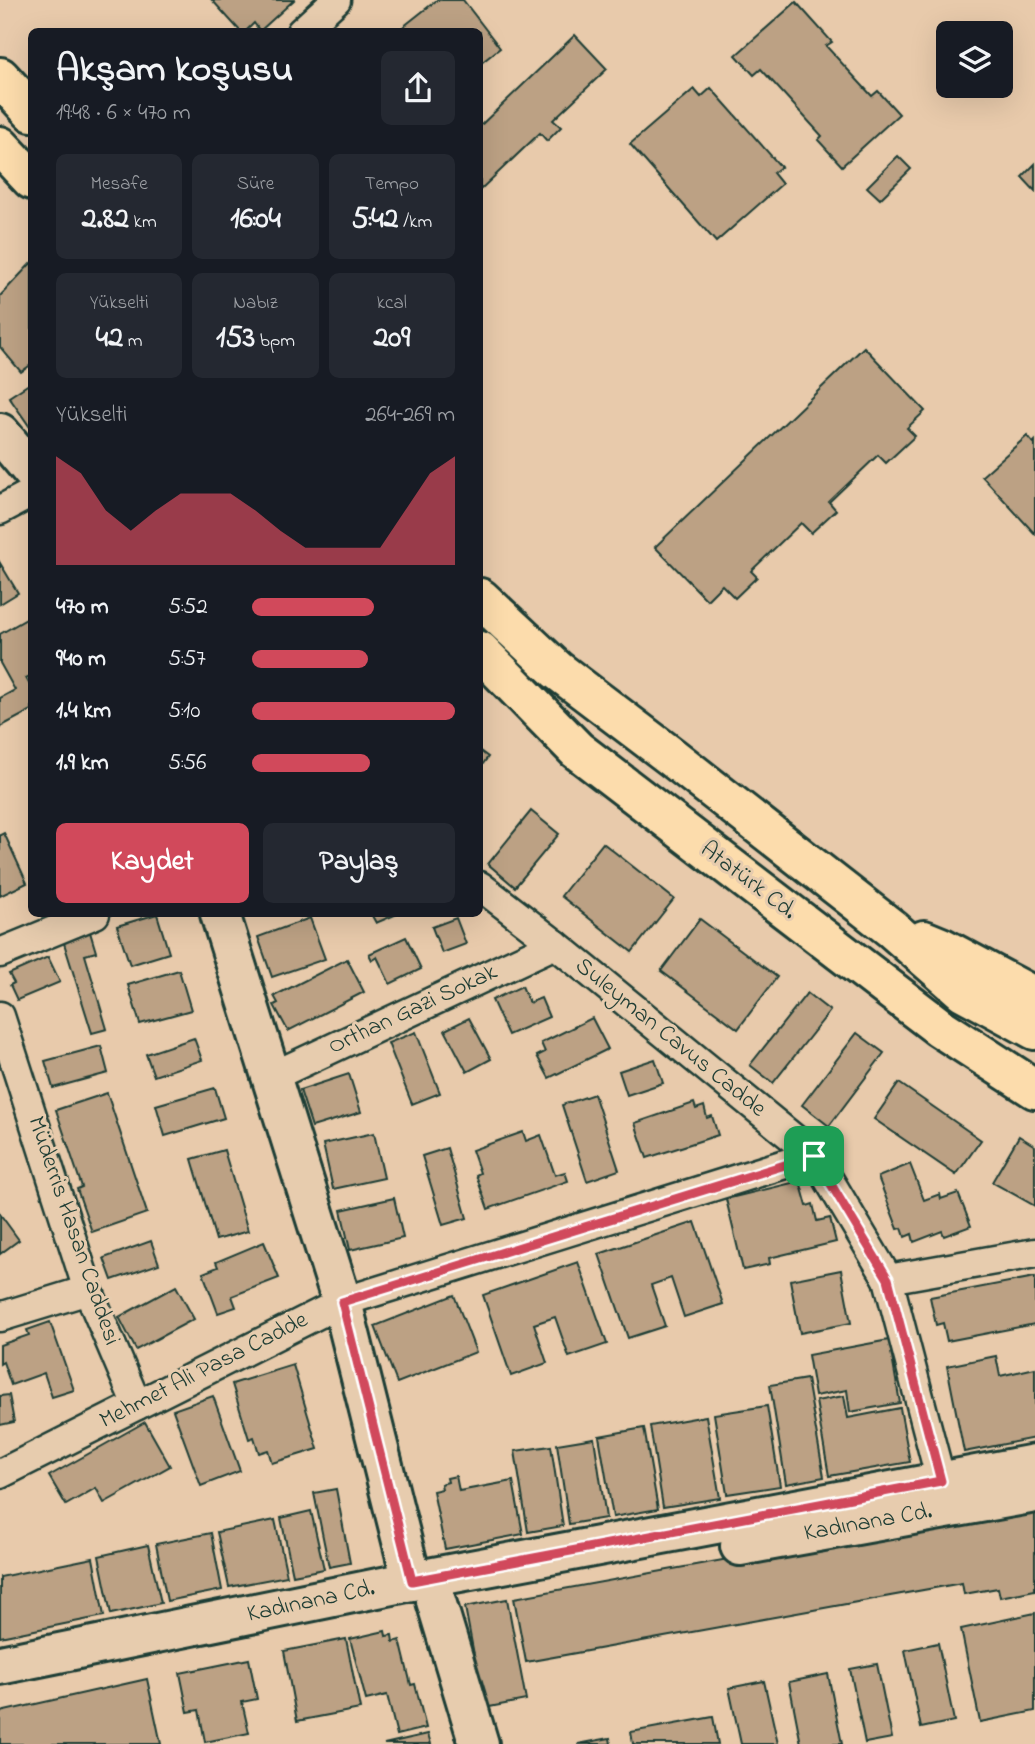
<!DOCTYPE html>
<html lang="tr">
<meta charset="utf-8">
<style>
:root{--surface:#171b24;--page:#242831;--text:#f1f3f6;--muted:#9ea1a6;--accent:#d1495b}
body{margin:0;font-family:"Indie Flower",sans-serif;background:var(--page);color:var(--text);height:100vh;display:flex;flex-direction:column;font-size:26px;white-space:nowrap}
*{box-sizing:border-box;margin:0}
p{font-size:23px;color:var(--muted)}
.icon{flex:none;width:38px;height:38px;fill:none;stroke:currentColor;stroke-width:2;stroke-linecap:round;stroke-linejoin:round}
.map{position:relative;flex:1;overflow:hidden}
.panel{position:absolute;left:28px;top:28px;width:455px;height:889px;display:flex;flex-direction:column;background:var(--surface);border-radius:10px;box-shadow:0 7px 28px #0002}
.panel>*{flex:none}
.tools{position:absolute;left:936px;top:21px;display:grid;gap:14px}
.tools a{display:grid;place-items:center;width:77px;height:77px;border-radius:10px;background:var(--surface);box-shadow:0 7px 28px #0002;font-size:35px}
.pin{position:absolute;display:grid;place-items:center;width:60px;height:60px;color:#fff;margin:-30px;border-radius:14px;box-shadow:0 4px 10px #0006}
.round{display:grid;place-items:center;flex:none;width:74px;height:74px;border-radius:10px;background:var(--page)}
.head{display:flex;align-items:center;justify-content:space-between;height:119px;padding:0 28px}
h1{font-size:38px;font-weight:700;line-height:52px}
.stats{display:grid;grid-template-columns:repeat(3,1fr);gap:10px;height:119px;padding:7px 28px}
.stats div{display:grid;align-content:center;border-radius:10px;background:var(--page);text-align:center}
.stats b{font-size:30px;font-weight:700}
.stats small{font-size:19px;font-weight:400}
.stats p{font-size:19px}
.chart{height:196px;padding:14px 28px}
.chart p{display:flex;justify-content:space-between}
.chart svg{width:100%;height:126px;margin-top:7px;fill:var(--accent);opacity:.7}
.button{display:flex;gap:14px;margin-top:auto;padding:14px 28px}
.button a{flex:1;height:80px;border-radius:10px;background:var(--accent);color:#fff;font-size:28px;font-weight:700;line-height:80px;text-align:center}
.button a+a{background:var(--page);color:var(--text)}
ul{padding:0 28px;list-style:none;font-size:23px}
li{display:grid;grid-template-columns:112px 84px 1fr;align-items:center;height:52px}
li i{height:18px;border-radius:9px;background:var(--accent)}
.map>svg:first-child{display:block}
.building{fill:#bca184;stroke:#1f3d34;stroke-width:2}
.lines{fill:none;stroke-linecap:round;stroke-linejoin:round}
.street-casing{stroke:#1f3d34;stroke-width:33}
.secondary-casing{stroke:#1f3d34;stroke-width:44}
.primary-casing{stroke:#1f3d34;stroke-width:44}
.street{stroke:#e7ccae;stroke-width:28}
.secondary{stroke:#e7ccae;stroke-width:38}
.primary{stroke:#fcdcac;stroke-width:38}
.route-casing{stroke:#fff;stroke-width:14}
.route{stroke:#d1495b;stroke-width:9}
.labels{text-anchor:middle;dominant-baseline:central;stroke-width:6;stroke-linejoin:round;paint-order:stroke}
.street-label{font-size:24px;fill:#1f3d34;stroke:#e7ccae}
</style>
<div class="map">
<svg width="1035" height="1744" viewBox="0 0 1035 1744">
<rect width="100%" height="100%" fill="#e8caab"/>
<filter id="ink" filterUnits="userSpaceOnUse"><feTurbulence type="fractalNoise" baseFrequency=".0143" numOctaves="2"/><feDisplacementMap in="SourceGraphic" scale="14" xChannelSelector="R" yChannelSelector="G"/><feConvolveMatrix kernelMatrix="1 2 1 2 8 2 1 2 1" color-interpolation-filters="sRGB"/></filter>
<g filter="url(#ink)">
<g class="building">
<polygon points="212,0 294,0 260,31 254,23 245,32 241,32"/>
<polygon points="437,0 463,0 500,48 480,64 480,32 401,32 399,30"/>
<polygon points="796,2 832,42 826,46 872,96 878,91 899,114 842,166 818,140 822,136 761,69 754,75 736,55"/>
<polygon points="575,35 607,69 553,120 561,127 547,141 540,133 480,190 480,126"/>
<polygon points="711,88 781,167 773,173 782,184 716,242 630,144 694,89 701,97"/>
<polygon points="898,156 911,169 880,199 867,187"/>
<polygon points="1035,164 1035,191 1022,177"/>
<polygon points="32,262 32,364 21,372 0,347 0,296"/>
<polygon points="864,347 925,411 907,428 915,436 886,463 878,455 829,502 836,510 811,533 801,523 751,571 757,577 735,598 722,585 707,600 655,547"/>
<polygon points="32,382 32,430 9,397"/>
<polygon points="1027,436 1033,443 1035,441 1035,534 982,476"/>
<polygon points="0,563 18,593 0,604"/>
<polygon points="30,617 32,675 26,678 32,689 32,710 0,727 0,698 15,690 0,663 0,634"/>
<polygon points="480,751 488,757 480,768"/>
<polygon points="531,811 559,834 515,887 488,864"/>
<polygon points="4,833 27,883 0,896 0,835"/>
<polygon points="603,843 674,899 632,952 561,896"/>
<polygon points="157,914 169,953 130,965 117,926"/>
<polygon points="371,914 397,914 376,923"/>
<polygon points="310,918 325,959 272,977 258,937"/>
<polygon points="456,918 466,944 442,953 432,927"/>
<polygon points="700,919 777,977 738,1029 661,971"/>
<polygon points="90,932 96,952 85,955 107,1029 92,1033 63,940"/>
<polygon points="406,937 421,969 390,984 377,957 372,960 369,954"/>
<polygon points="48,957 60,982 17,1000 10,985 14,983 9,974"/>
<polygon points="347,959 364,992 288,1031 274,1005 278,1003 274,996"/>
<polygon points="179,970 191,1010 140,1024 128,985"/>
<polygon points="522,986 529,1003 541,998 549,1017 508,1035 492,1000"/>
<polygon points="807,993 830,1011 773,1083 750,1065"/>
<polygon points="469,1018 491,1059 467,1072 445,1030"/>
<polygon points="592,1018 608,1049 549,1078 537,1056 545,1052 541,1043"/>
<polygon points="416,1032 440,1093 412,1104 388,1043"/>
<polygon points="857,1033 884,1053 829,1126 802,1105"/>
<polygon points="194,1038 202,1060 154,1076 146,1054"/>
<polygon points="101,1046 108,1073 53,1088 45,1061"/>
<polygon points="655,1059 663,1083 627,1095 619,1071"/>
<polygon points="349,1074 361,1112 312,1127 300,1090"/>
<polygon points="899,1083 981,1140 956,1175 874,1119"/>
<polygon points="215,1088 224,1118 165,1136 156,1105"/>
<polygon points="107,1093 147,1213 92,1232 77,1189 82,1187 56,1110"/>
<polygon points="594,1094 619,1170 587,1181 562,1105"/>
<polygon points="694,1103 696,1109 704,1106 707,1118 712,1116 718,1135 647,1158 635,1123"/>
<polygon points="523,1132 526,1141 541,1135 555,1175 565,1172 568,1181 488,1209 476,1175 480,1173 472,1150"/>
<polygon points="374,1133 384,1178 333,1189 323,1144"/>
<polygon points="1019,1136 1035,1146 1035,1206 992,1182"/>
<polygon points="447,1148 467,1218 443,1225 422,1156"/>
<polygon points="224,1150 248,1231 216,1240 192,1159"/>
<polygon points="910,1164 924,1200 940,1194 941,1199 958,1193 971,1226 944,1236 942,1231 914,1242 912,1234 905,1237 902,1228 898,1229 878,1177"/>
<polygon points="800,1181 807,1206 813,1204 817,1221 830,1218 836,1242 769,1258 770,1264 743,1270 726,1199"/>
<polygon points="394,1198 403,1238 350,1250 341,1210"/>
<polygon points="0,1214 19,1240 0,1254"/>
<polygon points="695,1222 723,1304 684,1317 671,1278 651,1285 665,1326 628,1338 599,1254"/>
<polygon points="151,1241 159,1264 112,1280 104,1258"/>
<polygon points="264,1242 279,1278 232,1296 236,1307 218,1313 203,1273 218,1267 216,1262"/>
<polygon points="578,1262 607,1344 569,1357 555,1317 534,1324 547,1363 511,1376 483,1295"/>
<polygon points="841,1270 851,1323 800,1333 790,1280"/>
<polygon points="1035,1277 1035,1324 947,1341 943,1323 936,1325 930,1297"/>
<polygon points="176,1286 194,1319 136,1350 119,1317"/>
<polygon points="454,1295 476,1352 397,1383 375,1326"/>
<polygon points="50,1322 74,1390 52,1397 44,1373 11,1385 3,1362 0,1364 0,1345 29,1335 27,1330"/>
<polygon points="889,1340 900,1403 850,1412 847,1390 815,1396 808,1355"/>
<polygon points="996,1356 1000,1376 1035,1368 1035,1438 964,1452 947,1366"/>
<polygon points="293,1365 318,1449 272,1463 268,1450 259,1453 254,1437 249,1439 232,1384"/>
<polygon points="807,1379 824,1477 786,1484 770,1385"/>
<polygon points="9,1395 14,1422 0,1425 0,1396"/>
<polygon points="213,1396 240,1471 201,1486 173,1410"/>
<polygon points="844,1396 848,1418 900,1408 910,1462 829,1476 816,1401"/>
<polygon points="767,1406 780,1486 727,1494 714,1414"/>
<polygon points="706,1416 720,1498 663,1507 650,1426"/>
<polygon points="145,1422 170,1466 104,1503 96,1488 66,1505 49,1476"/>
<polygon points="644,1428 658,1509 613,1517 599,1436"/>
<polygon points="594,1438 606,1518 569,1524 557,1444"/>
<polygon points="551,1446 563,1526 528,1532 515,1451"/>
<polygon points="456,1476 459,1491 513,1481 523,1534 445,1549 433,1491 442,1489 441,1484 448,1482 447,1478"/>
<polygon points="336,1489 350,1563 329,1567 314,1493"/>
<polygon points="1035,1503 1035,1590 1000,1597 998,1588 964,1594 962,1583 526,1662 514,1598"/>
<polygon points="311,1511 324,1569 293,1575 281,1518"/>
<polygon points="275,1520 287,1576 229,1587 217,1532"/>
<polygon points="211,1533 222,1590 167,1601 156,1544"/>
<polygon points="148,1545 161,1603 111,1614 99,1556"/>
<polygon points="93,1558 104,1616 0,1637 0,1577"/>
<polygon points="507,1599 526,1700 484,1708 465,1607"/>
<polygon points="1035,1613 1035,1711 980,1722 961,1629"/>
<polygon points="385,1631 386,1636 392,1635 393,1642 400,1640 411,1685 415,1684 426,1728 397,1735 387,1695 366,1700 350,1639"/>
<polygon points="346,1639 360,1709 297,1721 284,1651"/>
<polygon points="938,1643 954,1721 921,1728 905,1650"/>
<polygon points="249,1659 257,1699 242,1702 249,1733 205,1742 199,1710 188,1712 180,1673"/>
<polygon points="877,1664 892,1738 865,1743 850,1669"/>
<polygon points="828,1674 842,1744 801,1744 789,1682"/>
<polygon points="147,1679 161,1744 0,1744 0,1712"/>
<polygon points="764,1681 778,1744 741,1744 729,1688"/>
<polygon points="713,1717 718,1744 633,1744 631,1732"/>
<polygon points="428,1734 431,1744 384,1744"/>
<polygon points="610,1738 611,1744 578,1744"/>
</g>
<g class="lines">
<defs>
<g id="street">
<polyline points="301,32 336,0"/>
<polyline points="0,510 32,493"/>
<polyline points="480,886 555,944 814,1155 888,1279 941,1481"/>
<polyline points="0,953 95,914"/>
<polyline points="0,1016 88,1290 137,1405"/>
<polyline points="271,1077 555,944"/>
<polyline points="888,1279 1035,1253"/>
<polyline points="0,1317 88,1290"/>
<polyline points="0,1474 342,1302 814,1155"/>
</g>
<g id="secondary">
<polyline points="0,433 32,471"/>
<polyline points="220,914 342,1302 412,1581"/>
<polyline points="740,1546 1035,1493"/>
<polyline points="436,1601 479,1744"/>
<polyline points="0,1665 412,1581 1035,1464"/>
</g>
<g id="primary">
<polyline points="0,77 32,112"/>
<polyline points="0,146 32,180"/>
<polyline points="480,598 557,670 673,758 892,929 963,991 1035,1030"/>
<polyline points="480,651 577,750 939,1027 1035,1089"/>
<polyline points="924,940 941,947 1035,997"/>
</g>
</defs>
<use href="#street" class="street-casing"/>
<use href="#secondary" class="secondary-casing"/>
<use href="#primary" class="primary-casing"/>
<use href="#street" class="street"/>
<use href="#secondary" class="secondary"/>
<use href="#primary" class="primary"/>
</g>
</g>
<g class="lines" filter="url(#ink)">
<defs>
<polygon id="route" points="814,1156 888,1279 941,1481 412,1581 342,1302"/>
</defs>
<use href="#route" class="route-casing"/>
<use href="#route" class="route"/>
</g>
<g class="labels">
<g class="street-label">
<text transform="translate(748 881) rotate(37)">Atatürk Cd.</text>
<text transform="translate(413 1010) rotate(-25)">Orthan Gazi Sokak</text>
<text transform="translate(670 1038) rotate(39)">Suleyman Cavus Cadde</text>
<text transform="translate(73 1231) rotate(71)">Müderris Hasan Caddesi</text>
<text transform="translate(204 1371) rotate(-27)">Mehmet Ali Pasa Cadde</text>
<text transform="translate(868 1523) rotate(-10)">Kadınana Cd.</text>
<text transform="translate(311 1602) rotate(-12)">Kadınana Cd.</text>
</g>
</g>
</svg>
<div class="tools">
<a><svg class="icon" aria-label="layers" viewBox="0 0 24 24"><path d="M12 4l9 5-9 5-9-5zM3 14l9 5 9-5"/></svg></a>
</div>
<div class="pin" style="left:814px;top:1156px;background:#1e9e55"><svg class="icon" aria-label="arrive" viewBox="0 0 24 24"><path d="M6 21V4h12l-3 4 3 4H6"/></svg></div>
<section class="panel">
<div class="head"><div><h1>Akşam koşusu</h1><p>19:48 · 6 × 470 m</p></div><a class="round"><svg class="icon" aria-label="share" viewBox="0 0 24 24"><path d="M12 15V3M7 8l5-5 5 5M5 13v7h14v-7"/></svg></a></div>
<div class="stats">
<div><p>Mesafe</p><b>2.82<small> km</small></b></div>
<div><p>Süre</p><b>16:04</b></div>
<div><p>Tempo</p><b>5:42<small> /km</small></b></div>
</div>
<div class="stats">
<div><p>Yükselti</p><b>42<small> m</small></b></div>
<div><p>Nabız</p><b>153<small> bpm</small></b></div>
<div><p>kcal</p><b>209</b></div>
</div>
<div class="chart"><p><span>Yükselti</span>264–269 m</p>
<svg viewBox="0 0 160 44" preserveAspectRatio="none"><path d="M0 44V6L10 12L20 25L30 32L40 25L50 19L60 19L70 19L80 25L90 32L100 38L110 38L120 38L130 38L140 25L150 12L160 6V44z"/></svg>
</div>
<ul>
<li><b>470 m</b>5:52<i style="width:60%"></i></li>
<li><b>940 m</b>5:57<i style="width:57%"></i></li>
<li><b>1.4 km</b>5:10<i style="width:100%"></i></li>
<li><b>1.9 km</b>5:56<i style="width:58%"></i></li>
</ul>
<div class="button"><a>Kaydet</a><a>Paylaş</a></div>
</section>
</div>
